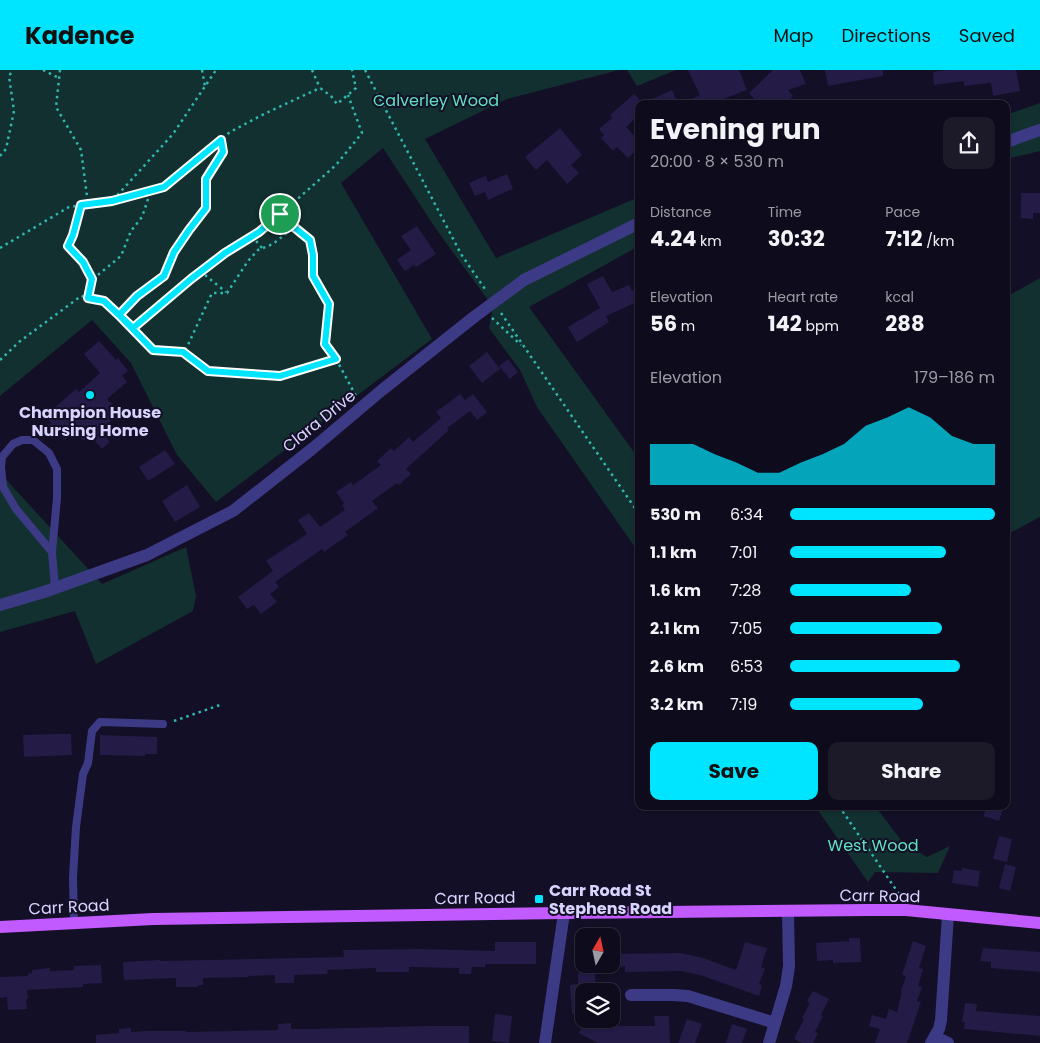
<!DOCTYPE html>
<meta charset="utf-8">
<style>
:root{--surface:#0e0b1c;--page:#1c1929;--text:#f1f3f6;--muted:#9b9ba3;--line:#2e2b3b;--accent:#00e5ff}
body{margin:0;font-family:Poppins,sans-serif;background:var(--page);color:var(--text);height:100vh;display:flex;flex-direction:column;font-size:19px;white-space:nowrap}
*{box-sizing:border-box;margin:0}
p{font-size:16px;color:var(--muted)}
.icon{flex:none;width:28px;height:28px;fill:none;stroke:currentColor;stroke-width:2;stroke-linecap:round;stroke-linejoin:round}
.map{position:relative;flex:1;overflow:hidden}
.side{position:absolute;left:635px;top:30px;width:375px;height:710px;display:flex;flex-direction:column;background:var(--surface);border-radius:10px;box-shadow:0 1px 4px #0004,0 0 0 1px var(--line)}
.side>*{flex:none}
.needle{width:32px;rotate:9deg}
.controls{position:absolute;left:575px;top:858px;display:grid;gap:10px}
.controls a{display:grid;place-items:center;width:45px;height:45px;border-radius:10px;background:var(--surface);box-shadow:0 1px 4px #0004,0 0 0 1px var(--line);font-size:25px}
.pin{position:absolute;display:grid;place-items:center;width:42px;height:42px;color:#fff;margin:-21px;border:2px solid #fff;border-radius:50%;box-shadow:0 1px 5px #0007}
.round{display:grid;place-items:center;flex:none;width:52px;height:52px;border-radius:10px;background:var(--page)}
.head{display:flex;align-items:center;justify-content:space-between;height:85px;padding:0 15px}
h1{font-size:28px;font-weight:700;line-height:38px}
.metrics{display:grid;grid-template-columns:repeat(3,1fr);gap:8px;height:85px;padding:5px 15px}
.metrics div{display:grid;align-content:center}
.metrics b{font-size:21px;font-weight:700}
.metrics small{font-size:14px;font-weight:400}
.metrics p{font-size:14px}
.chart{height:140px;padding:10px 15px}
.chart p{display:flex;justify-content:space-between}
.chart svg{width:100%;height:90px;margin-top:5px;fill:var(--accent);opacity:.7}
.action{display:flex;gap:10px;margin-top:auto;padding:10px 15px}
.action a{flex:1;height:58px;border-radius:10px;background:var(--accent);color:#111;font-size:20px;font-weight:700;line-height:58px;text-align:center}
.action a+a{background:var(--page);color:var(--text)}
ul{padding:0 15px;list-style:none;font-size:16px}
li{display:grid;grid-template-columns:80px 60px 1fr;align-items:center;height:38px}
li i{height:12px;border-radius:6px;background:var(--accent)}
header{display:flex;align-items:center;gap:30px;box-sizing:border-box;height:70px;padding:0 25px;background:var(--accent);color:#111}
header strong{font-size:24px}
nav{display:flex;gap:28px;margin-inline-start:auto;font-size:18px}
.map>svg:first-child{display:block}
.green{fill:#12302f}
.building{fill:#241b47}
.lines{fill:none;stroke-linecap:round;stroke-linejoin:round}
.path{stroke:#2fb8b0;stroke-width:2.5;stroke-dasharray:2.5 4;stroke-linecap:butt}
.service{stroke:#3d3a85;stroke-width:8}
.minor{stroke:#3d3a85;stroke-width:12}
.primary{stroke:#c25bff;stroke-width:12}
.minor-bridge{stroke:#3d3a85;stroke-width:12}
.route-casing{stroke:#fff;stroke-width:10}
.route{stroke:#00e5ff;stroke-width:6}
.poi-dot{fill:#00e5ff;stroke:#130f26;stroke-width:2}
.labels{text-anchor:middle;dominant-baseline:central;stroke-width:4;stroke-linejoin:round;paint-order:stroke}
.park-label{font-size:16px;fill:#5fe0c0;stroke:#130f26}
.poi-label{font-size:16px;font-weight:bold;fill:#d9d4ff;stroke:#130f26}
.street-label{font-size:16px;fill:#d9d4ff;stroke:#130f26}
</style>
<header>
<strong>Kadence</strong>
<nav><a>Map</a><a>Directions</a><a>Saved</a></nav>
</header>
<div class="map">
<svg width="1040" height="973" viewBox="0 0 1040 973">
<rect width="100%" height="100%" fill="#130f26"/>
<g class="green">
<polygon points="0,0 619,0 507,29 425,69 496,188 639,127 639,176 529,237 639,389 639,483 537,337 520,300 489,258 493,237 436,159 383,78 341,113 432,269 216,432 177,385 131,293 92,250 0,326"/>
<polygon points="627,0 676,0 637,16"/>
<polygon points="1040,33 1040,81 1006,89 1006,45"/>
<polygon points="1040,208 1040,447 1006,465 1006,227"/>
<polygon points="0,403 102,514 186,477 196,526 193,541 96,594 75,541 0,562"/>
<polygon points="815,736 875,736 903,773 927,787 950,776 938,803 875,802 868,812"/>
</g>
<g class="building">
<polygon points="688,0 739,0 747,20 718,31 720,34 681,34 700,25"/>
<polygon points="773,0 800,0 806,14 788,20 793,26 785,34 759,34 749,23"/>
<polygon points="825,0 883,0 883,6 828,16"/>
<polygon points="946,0 1016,0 1020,21 993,26 991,13 964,16 964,11 934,15 933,2"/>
<polygon points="672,20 678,34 641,34"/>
<polygon points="634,24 639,29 639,45 626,57 639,71 639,78 628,88 617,77 613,81 601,68 604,65 599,59 612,48 610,45"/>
<polygon points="560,58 582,85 571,95 579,103 567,114 547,90 536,100 525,87"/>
<polygon points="507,104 513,119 488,130 485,122 475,126 469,113 486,106 488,112"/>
<polygon points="1021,123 1040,123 1040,143 1033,143 1033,149 1021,148"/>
<polygon points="417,156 436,184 416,197 414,195 405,201 397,190 411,180 401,166"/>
<polygon points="603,206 612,222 629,215 632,221 639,218 639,231 606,246 609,252 577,272 568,257 600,238 587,214"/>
<polygon points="99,271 116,290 118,288 128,301 122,306 127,312 107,329 120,343 100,360 110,372 102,379 90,365 83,371 75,361 64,370 57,362 54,366 46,357 51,353 45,346 76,319 79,322 100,303 84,284"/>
<polygon points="487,282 500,299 482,313 469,296"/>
<polygon points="508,289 518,302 510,309 499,296"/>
<polygon points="460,324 465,330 473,324 487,342 477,350 470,341 447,358 449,360 406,399 411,404 399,415 397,413 372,431 378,438 345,462 348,465 324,482 322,479 275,512 279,517 270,524 277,532 261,544 254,535 247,539 238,527 273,501 266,491 307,464 298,450 309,443 320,457 345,440 342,435 344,433 336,422 351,412 353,415 381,395 377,391 391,378 394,381 409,367 413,372 441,348 436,342"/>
<polygon points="165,380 175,394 148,411 139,397"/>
<polygon points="187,415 200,437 175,452 162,431"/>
<polygon points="58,664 71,664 72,685 24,687 23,665"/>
<polygon points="100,665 157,667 157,684 145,684 145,686 100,685"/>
<polygon points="986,736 1004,736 999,751 984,746"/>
<polygon points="999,766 1012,769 1007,792 993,789"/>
<polygon points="1005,794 1016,797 1010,821 999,818"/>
<polygon points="962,798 980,801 978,817 952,813 954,800 962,801"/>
<polygon points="849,868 860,868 861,892 833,893 833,890 817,891 816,873 849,871"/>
<polygon points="913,871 926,876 919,898 923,899 918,916 922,917 917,931 921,932 907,973 875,973 880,959 869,956 872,945 886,949 889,939 897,942 902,921 901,921 906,906 902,905"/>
<polygon points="495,872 536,872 536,894 485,894 485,897 472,897 471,904 459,904 459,898 409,897 409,902 376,902 376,898 327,900 328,904 294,905 294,913 275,913 275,905 248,906 248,907 203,908 203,915 198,915 198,917 176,917 176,908 124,910 123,892 160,890 161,891 344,887 343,880 421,879 495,881"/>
<polygon points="745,872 767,878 761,897 765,899 759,914 762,915 759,926 703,906 681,901 625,902 625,896 611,899 611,884 681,883 703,888 736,900"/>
<polygon points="983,878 1040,882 1040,902 991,898 991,892 980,891"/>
<polygon points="101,895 102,913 83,914 83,917 27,920 28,929 26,929 27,939 8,940 7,927 0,928 0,907 28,906 28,904 32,903 32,900 50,898 50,901 74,900 74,896"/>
<polygon points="595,902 596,921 584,921 584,943 572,944 570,915 578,914 578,903"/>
<polygon points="813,921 829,929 821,945 823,946 815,962 818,963 813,973 802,973 794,969 804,949 802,948 810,933 807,931"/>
<polygon points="965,933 977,934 976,941 1040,946 1040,966 964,959 965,952 962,952"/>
<polygon points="495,944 512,946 509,973 492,971"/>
<polygon points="654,946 669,946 670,973 598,973 579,963 586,949 605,949 619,956 655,956"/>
<polygon points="687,949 702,954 695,973 678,973"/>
<polygon points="291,953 291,959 307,959 428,956 469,956 469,973 96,973 96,965 119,963 119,959 131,958 131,962 147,961 186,961 186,962 278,960 278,954"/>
<polygon points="732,954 747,959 742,973 726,973"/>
</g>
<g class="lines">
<g class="path">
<polyline points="43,0 59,8"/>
<polyline points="60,0 56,37 81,80 88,134"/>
<polyline points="202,0 205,16"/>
<polyline points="312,0 320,18"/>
<polyline points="365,0 461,184 487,222"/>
<polyline points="0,86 6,79 14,41 9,6 13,0"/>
<polyline points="113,130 173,64 216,0"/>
<polyline points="81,135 73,165 68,176 83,193 93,209 88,227"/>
<polyline points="281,144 294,157 310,169 313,185 313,206 329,234 325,274 336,289 280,306 251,304 209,301 183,282 187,277 212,223 227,223 248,191 258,180 273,174 294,157"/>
<polyline points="252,166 262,178"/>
<polyline points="0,178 69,137 112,131 163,117 230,62 266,43 320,18 331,26 337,34 356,18 352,0"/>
<polyline points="200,201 226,222"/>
<polyline points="93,209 121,186 131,161 142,147 151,120"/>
<polyline points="501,243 639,444"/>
<polyline points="119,245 137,226 164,206 174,182 189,160 206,138 206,109 223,82 221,70"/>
<polyline points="492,248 521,275"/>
<polyline points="133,258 153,280 183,282"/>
<polyline points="336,289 356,326"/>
<polyline points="0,290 19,272 81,226 104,231 133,258 191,209 225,183 259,163 336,95 362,63 348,25"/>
<polyline points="174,651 220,635"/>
<polyline points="839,736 901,827"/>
</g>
<g class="service">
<polyline points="52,482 16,439 3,417 1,397 2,387 13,374 22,370 33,370 49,383 57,399 57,428 52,482 55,518"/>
<polyline points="74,853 73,807 76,757 83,704 88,693 92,661 100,652 163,654"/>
</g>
<g class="minor">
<polyline points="1006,72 1040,60"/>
<polyline points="524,210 639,153"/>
<polyline points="0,535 44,522 147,485 233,441 312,379 382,320 474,247"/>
<polyline points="631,925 674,925 688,926 775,953"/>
<polyline points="935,967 948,973"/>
<polyline points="545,973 564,843"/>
<polyline points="769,973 786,916 789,896 788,841"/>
<polyline points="931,973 939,959 941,950 948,845"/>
</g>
<polyline class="primary" points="0,857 153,849 564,843 869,840 906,840 1040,853"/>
<polyline class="minor-bridge" points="474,247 524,210"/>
</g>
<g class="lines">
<defs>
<polyline id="route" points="280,144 259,162 225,183 191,209 133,258 104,231 88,228 92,209 83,192 68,176 73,165 81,135 112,131 164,117 221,70 223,82 206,109 206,138 189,160 174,182 164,206 137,226 119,245 153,280 183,282 208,301 251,304 280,306 336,289 325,274 329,234 313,206 313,185 310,170 294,157 280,144"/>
</defs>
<use href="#route" class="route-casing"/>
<use href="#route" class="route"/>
</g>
<g class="poi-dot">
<circle cx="90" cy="325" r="5"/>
<rect x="534" y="824" width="10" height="10" rx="2.5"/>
</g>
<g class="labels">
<g class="park-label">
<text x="436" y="30">Calverley Wood</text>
<text x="873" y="775">West Wood</text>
</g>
<g class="poi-label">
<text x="90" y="342">Champion House<tspan x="90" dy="18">Nursing Home</tspan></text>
<text x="549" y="820" text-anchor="start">Carr Road St<tspan x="549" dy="18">Stephens Road</tspan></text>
</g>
<g class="street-label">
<text transform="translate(319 351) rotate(-39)">Clara Drive</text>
<text transform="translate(880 826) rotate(1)">Carr Road</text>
<text transform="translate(475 828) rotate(-1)">Carr Road</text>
<text transform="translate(69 837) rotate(-3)">Carr Road</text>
</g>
</g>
</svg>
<div class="controls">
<a><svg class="needle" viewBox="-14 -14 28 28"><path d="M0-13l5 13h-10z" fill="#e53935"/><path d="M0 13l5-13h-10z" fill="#9b9ba3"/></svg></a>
<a><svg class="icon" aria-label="layers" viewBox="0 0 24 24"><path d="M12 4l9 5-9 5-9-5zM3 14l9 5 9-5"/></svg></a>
</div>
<div class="pin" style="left:280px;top:144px;background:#1e9e55"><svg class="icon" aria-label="arrive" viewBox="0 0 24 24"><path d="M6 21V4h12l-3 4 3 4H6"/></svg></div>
<section class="side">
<div class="head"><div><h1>Evening run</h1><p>20:00 · 8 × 530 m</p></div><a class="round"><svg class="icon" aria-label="share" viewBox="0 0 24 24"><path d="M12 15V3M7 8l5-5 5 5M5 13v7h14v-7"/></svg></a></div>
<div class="metrics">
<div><p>Distance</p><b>4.24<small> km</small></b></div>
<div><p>Time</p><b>30:32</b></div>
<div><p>Pace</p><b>7:12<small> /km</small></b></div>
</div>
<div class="metrics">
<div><p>Elevation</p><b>56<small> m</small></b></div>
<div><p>Heart rate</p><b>142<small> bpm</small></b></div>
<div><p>kcal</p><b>288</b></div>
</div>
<div class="chart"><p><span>Elevation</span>179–186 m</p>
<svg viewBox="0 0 160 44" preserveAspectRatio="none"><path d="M0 44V24L10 24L20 24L30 29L40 33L50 38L60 38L70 33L80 29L90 24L100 15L110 11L120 6L130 11L140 20L150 24L160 24V44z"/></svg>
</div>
<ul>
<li><b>530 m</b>6:34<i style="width:100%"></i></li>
<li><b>1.1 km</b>7:01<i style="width:76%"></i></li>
<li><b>1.6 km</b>7:28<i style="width:59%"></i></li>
<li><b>2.1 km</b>7:05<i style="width:74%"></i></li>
<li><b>2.6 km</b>6:53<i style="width:83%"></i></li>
<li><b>3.2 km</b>7:19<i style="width:65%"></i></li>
</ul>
<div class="action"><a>Save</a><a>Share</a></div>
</section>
</div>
